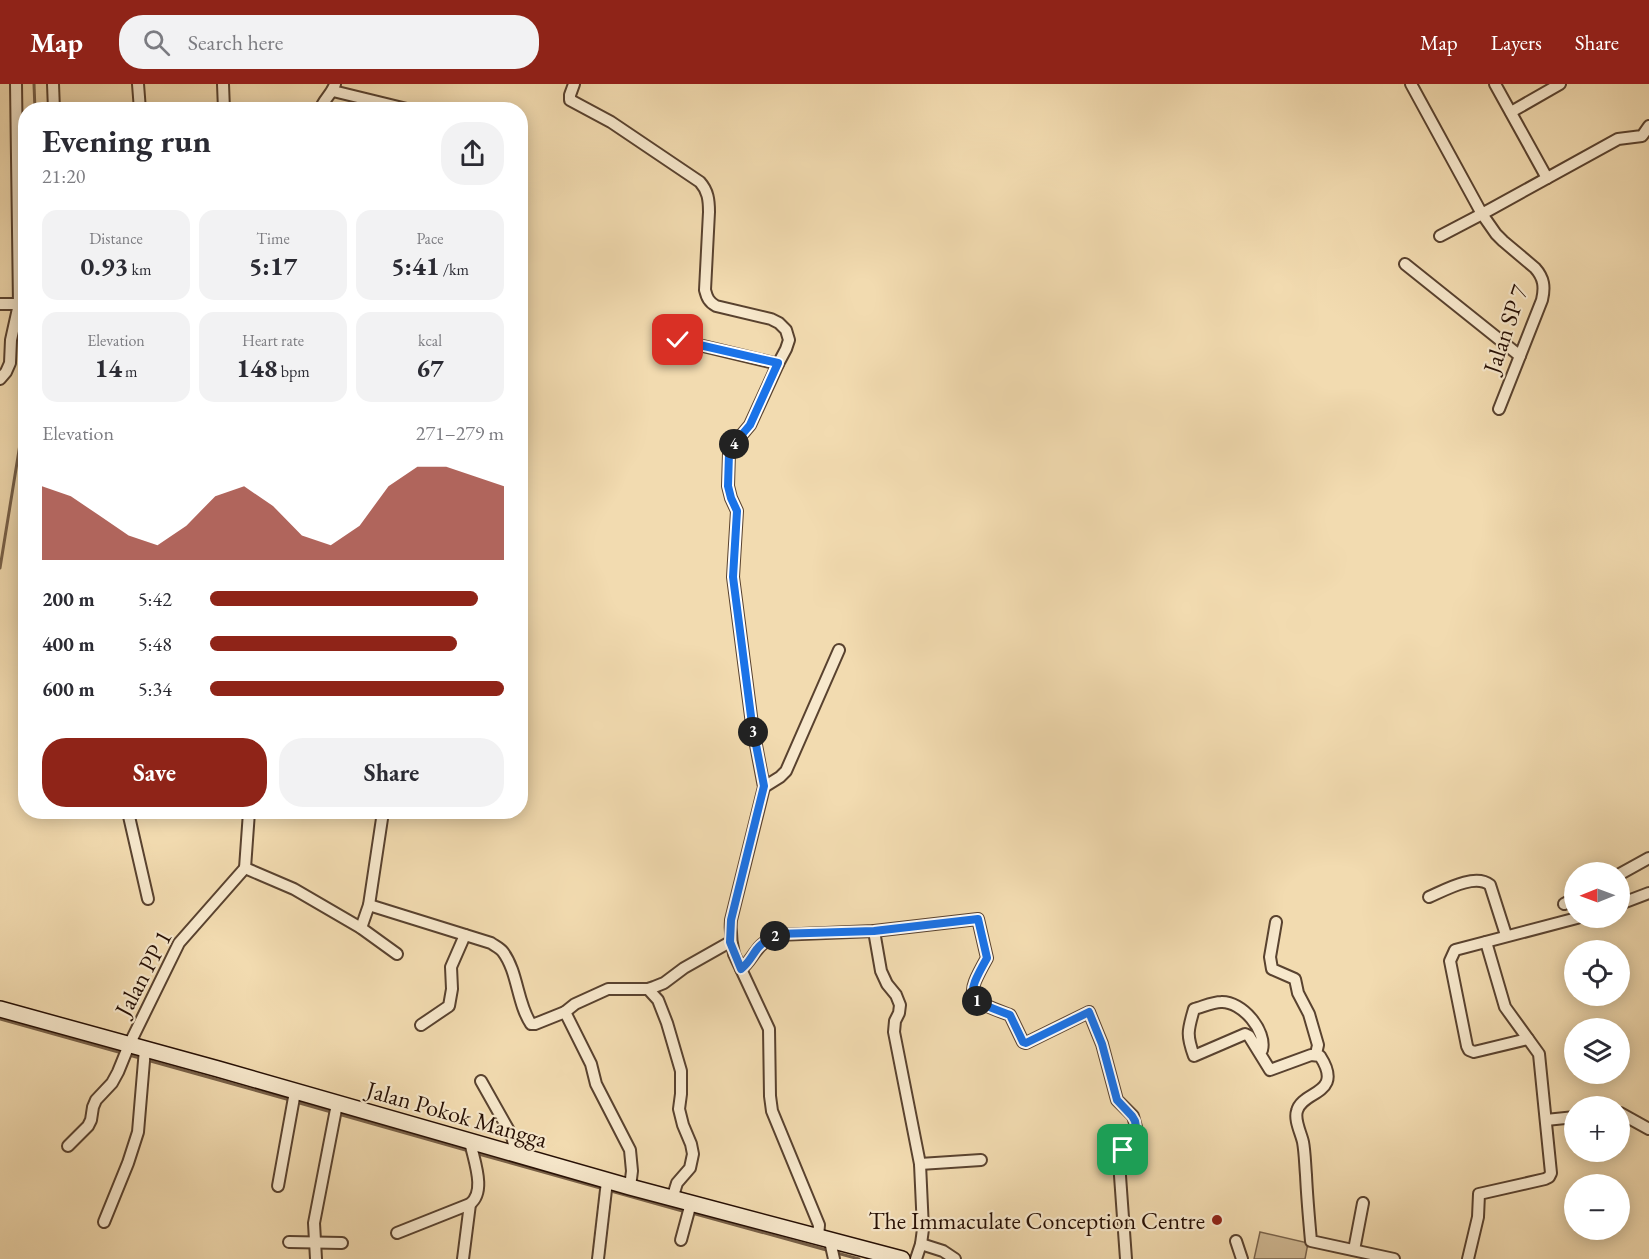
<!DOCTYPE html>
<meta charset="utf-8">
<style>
:root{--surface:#fff;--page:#f2f2f3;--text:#2b2b33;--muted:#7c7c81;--accent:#8f2418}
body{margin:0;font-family:"EB Garamond",serif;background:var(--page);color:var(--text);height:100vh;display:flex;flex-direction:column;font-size:22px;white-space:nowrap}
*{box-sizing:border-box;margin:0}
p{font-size:20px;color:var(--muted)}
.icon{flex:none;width:33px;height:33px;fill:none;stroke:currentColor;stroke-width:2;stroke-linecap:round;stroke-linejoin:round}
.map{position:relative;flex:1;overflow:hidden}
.drawer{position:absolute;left:18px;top:18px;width:510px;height:717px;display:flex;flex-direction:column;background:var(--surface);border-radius:24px;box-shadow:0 3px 15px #0003}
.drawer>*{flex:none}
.needle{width:39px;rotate:269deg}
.tools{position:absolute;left:1564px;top:778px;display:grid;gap:12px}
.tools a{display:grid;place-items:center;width:66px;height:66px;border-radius:50%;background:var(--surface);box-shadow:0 3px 15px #0003;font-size:30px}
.pin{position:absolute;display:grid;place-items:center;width:51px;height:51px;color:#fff;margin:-26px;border-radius:12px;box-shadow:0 3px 9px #0006}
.km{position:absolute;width:30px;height:30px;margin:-15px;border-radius:50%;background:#222;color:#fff;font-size:16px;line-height:30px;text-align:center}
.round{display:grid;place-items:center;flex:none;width:63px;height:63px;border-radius:24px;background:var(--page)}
.headline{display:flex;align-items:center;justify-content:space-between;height:102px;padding:0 24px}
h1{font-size:33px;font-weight:700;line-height:45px}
.metrics{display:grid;grid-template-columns:repeat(3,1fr);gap:9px;height:102px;padding:6px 24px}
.metrics div{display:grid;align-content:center;border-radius:15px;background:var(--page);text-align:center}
.metrics b{font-size:26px;font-weight:700}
.metrics small{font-size:16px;font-weight:400}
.metrics p{font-size:16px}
.chart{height:168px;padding:12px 24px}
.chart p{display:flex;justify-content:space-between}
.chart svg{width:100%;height:108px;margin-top:6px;fill:var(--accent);opacity:.7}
.button{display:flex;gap:12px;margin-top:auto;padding:12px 24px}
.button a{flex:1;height:69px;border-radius:24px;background:var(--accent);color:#fff;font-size:24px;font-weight:700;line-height:69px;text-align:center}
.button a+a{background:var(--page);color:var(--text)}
ul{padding:0 24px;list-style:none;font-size:20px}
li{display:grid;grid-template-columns:96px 72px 1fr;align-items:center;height:45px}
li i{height:15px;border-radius:8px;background:var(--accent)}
header{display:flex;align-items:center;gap:36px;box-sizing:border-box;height:84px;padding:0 30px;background:var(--accent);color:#fff}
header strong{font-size:28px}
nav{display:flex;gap:33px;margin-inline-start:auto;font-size:21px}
.search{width:420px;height:54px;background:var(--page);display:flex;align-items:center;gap:15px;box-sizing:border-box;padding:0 21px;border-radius:24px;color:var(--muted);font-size:22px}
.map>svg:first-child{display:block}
.green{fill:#cfb893;stroke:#7a644c;stroke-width:1.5}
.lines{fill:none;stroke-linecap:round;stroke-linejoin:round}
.stream{stroke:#776048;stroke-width:3}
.street-casing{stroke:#59422f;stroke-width:14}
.secondary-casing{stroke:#260f04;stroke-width:18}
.street{stroke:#f7e8cc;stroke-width:10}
.secondary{stroke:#f7e8cc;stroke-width:15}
.route-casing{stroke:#fff;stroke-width:12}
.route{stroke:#1a73e8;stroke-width:8}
.poi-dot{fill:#8f2418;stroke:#f7e8cc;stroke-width:2}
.labels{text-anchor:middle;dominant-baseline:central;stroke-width:4.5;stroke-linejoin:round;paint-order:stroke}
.street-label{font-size:24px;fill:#260f04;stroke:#f7e8cc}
.poi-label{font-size:24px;fill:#260f04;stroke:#f7e8cc;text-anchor:end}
</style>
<header>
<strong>Map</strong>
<div class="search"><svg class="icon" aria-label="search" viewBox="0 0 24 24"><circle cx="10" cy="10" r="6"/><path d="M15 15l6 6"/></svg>Search here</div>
<nav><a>Map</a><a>Layers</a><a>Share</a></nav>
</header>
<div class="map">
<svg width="1649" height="1175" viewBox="0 0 1649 1175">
<rect width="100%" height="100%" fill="#f2dbb0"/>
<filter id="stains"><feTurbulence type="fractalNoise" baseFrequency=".00333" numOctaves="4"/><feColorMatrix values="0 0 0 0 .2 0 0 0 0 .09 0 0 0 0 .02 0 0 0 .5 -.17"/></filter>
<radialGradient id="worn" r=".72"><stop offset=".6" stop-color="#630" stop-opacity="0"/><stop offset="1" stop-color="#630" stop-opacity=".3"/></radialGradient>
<polygon class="green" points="1260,1148 1308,1159 1305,1175 1254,1175"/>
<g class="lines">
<g class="stream">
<polyline points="34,0 35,26"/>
<polyline points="0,484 26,323"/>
<polyline points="0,935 122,969"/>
<polyline points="129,971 290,1016"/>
<polyline points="296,1018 469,1067"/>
<polyline points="475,1069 686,1128"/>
<polyline points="692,1129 830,1167"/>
<polyline points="837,1169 859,1175"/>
</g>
<defs>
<g id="street">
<polyline points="53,0 54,26"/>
<polyline points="138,0 140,26"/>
<polyline points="223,0 224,26"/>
<path d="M574,0l-4,11v5l41,22 89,60c8,9 9,18 9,30l-4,78c2,8 4,12 11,16l55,13 8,4 7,7 3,10 -3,9 -8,15 -28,61 -16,19 -5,9 -1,33 3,12 6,13 -4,66 19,147 12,63 -33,133c-1,13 0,22 3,34l35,75 1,67 2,15 47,114 -1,12"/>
<polyline points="1411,0 1482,130 1618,55 1642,52 1649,42"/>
<polyline points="1495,0 1547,94"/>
<polyline points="333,7 411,26"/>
<path d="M320,26c3,-10 12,-16 15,-26"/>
<polyline points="1511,28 1560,0"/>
<path d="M1440,152l42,-22 14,20 7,7 32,27c9,10 10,19 7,32l-43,109"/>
<polyline points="1405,180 1520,272"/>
<polyline points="0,220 19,220"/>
<polyline points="678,256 778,280"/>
<polyline points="0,295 6,288 10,279 11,256 19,220 16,0"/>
<polyline points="764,703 780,693 786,687 839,566"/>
<polyline points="128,728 148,815"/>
<polyline points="245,784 294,805 361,844 397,870"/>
<polyline points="245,784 249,728"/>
<polyline points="1620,790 1649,774"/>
<path d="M1429,813c16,-7 46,-24 61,-12l16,50"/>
<polyline points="1564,820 1575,814"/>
<polyline points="1620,820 1649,809"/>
<path d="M369,821l122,38c4,3 9,5 12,9 15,20 14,51 28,72h4l30,-12"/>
<polyline points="1276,838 1270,873 1272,885 1295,895 1298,909 1309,930 1318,961 1316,970"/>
<polyline points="361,844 369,821 383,728"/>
<polyline points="874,847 881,887 887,900 896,911 900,921 899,929 895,937 894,948 920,1080 923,1145 921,1160 916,1175"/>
<path d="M741,885c8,-6 10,-12 16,-19 5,-8 13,-11 20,-15l97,-4 104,-12 9,39c-23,41 -20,41 23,57l13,27 3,1 63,-31 13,32 15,56 16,16 3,11 -13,23 -4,12 7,97"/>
<polyline points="648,905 658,916 667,939 681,987 681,1010 679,1025 683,1041 691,1060 693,1070 690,1084 677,1099 672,1115"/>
<polyline points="421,941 449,922 452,905 451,883 465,851"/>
<polyline points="1528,955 1474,968 1469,966 1467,962 1450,877 1455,866 1577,834"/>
<path d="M1259,968l3,-2c5,-19 -20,-49 -41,-48 -8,0 -19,5 -27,7 -6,21 -8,25 0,47l51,-22 4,2 21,34 41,-15 9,1c25,39 -18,34 -23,55 -3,9 4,22 6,31 2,11 2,22 3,33 1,22 3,44 5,66l83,18"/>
<polyline points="481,997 512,1052 514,1061 512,1069"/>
<polyline points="1620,1029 1649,1045"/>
<polyline points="1546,1036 1575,1033"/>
<polyline points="68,1062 88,1042 91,1036 93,1023 96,1016 112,999 118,988 129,961 179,859 245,784"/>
<polyline points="920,1080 981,1076"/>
<polyline points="278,1102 295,1008"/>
<polyline points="630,1103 632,1087 630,1066 596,1000 591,980 565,928 575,920 608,905 648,905 654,903 664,899 684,884 730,858"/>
<polyline points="104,1138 128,1079 138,1048 145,965"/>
<path d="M397,1149l73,-29c17,-13 3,-45 0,-63"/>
<polyline points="681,1156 691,1119"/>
<polyline points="830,1157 834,1175"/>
<polyline points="1236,1157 1242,1175"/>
<polyline points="289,1158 342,1159"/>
<polyline points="921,1160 943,1167 955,1175"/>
<polyline points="1354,1166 1363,1119"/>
<polyline points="316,1175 314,1139 337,1020"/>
<polyline points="463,1175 470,1120"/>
<polyline points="598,1175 607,1097"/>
<polyline points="1468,1175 1478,1133 1479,1110 1545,1095 1549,1093 1551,1089 1539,970 1505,923 1486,858"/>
</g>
<polyline id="secondary" points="0,925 218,985 630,1103 902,1175"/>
</defs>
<use href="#street" class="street-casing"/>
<use href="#secondary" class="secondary-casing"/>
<use href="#street" class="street"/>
<use href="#secondary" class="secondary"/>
</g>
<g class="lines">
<defs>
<path id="route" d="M678,256l100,23 -28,62 -16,19 -5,9 -1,33 3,12 6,13 -4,66 19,147 12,62 -33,134 -1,22 11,27c8,-6 10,-12 16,-20 5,-7 13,-10 20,-15l97,-3 104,-12 9,39c-23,41 -20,41 23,57l13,27 3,1 63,-31 13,32 15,56 15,16 3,5 1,6 -13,23"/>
</defs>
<use href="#route" class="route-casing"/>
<use href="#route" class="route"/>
</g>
<circle class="poi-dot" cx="1217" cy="1136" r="6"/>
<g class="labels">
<g class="street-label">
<text transform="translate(1505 245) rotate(-71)">Jalan SP 7</text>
<text transform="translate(143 889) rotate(-62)">Jalan PP 1</text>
<text transform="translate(457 1030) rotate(16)">Jalan Pokok Mangga</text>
</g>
<g class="poi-label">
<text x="1205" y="1136">The Immaculate Conception Centre</text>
</g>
</g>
<rect width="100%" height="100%" filter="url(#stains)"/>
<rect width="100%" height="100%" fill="url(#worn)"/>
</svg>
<div class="tools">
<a><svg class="needle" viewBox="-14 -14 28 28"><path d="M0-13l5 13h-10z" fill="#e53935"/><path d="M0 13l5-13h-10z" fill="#7c7c81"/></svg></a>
<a><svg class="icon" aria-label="locate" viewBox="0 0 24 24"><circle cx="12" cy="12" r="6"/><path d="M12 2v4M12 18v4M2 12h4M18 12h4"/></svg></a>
<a><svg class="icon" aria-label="layers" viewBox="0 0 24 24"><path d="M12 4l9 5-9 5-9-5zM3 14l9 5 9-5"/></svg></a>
<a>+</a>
<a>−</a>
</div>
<div class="pin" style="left:1123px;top:1066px;background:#1e9e55"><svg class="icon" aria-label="arrive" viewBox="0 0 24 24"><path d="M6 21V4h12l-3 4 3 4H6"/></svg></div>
<div class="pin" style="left:678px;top:256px;background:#d93025"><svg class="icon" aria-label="check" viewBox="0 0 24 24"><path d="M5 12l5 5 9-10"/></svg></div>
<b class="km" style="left:977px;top:917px">1</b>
<b class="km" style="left:775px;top:852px">2</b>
<b class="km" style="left:753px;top:648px">3</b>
<b class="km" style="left:734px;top:360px">4</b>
<section class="drawer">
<div class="headline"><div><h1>Evening run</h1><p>21:20</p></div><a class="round"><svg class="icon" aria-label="share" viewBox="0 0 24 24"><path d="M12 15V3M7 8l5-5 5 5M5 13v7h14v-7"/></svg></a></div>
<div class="metrics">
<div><p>Distance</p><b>0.93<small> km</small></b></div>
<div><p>Time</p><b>5:17</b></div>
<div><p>Pace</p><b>5:41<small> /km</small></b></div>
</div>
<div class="metrics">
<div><p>Elevation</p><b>14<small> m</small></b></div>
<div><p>Heart rate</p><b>148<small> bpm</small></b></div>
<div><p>kcal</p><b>67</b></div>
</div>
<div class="chart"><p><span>Elevation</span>271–279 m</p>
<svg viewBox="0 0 160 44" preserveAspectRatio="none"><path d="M0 44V14L10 18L20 26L30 34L40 38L50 30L60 18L70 14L80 22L90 34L100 38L110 30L120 14L130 6L140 6L150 10L160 14V44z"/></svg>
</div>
<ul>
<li><b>200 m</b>5:42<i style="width:91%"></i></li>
<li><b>400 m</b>5:48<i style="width:84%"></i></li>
<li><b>600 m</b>5:34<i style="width:100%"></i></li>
</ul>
<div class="button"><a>Save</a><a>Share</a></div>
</section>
</div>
